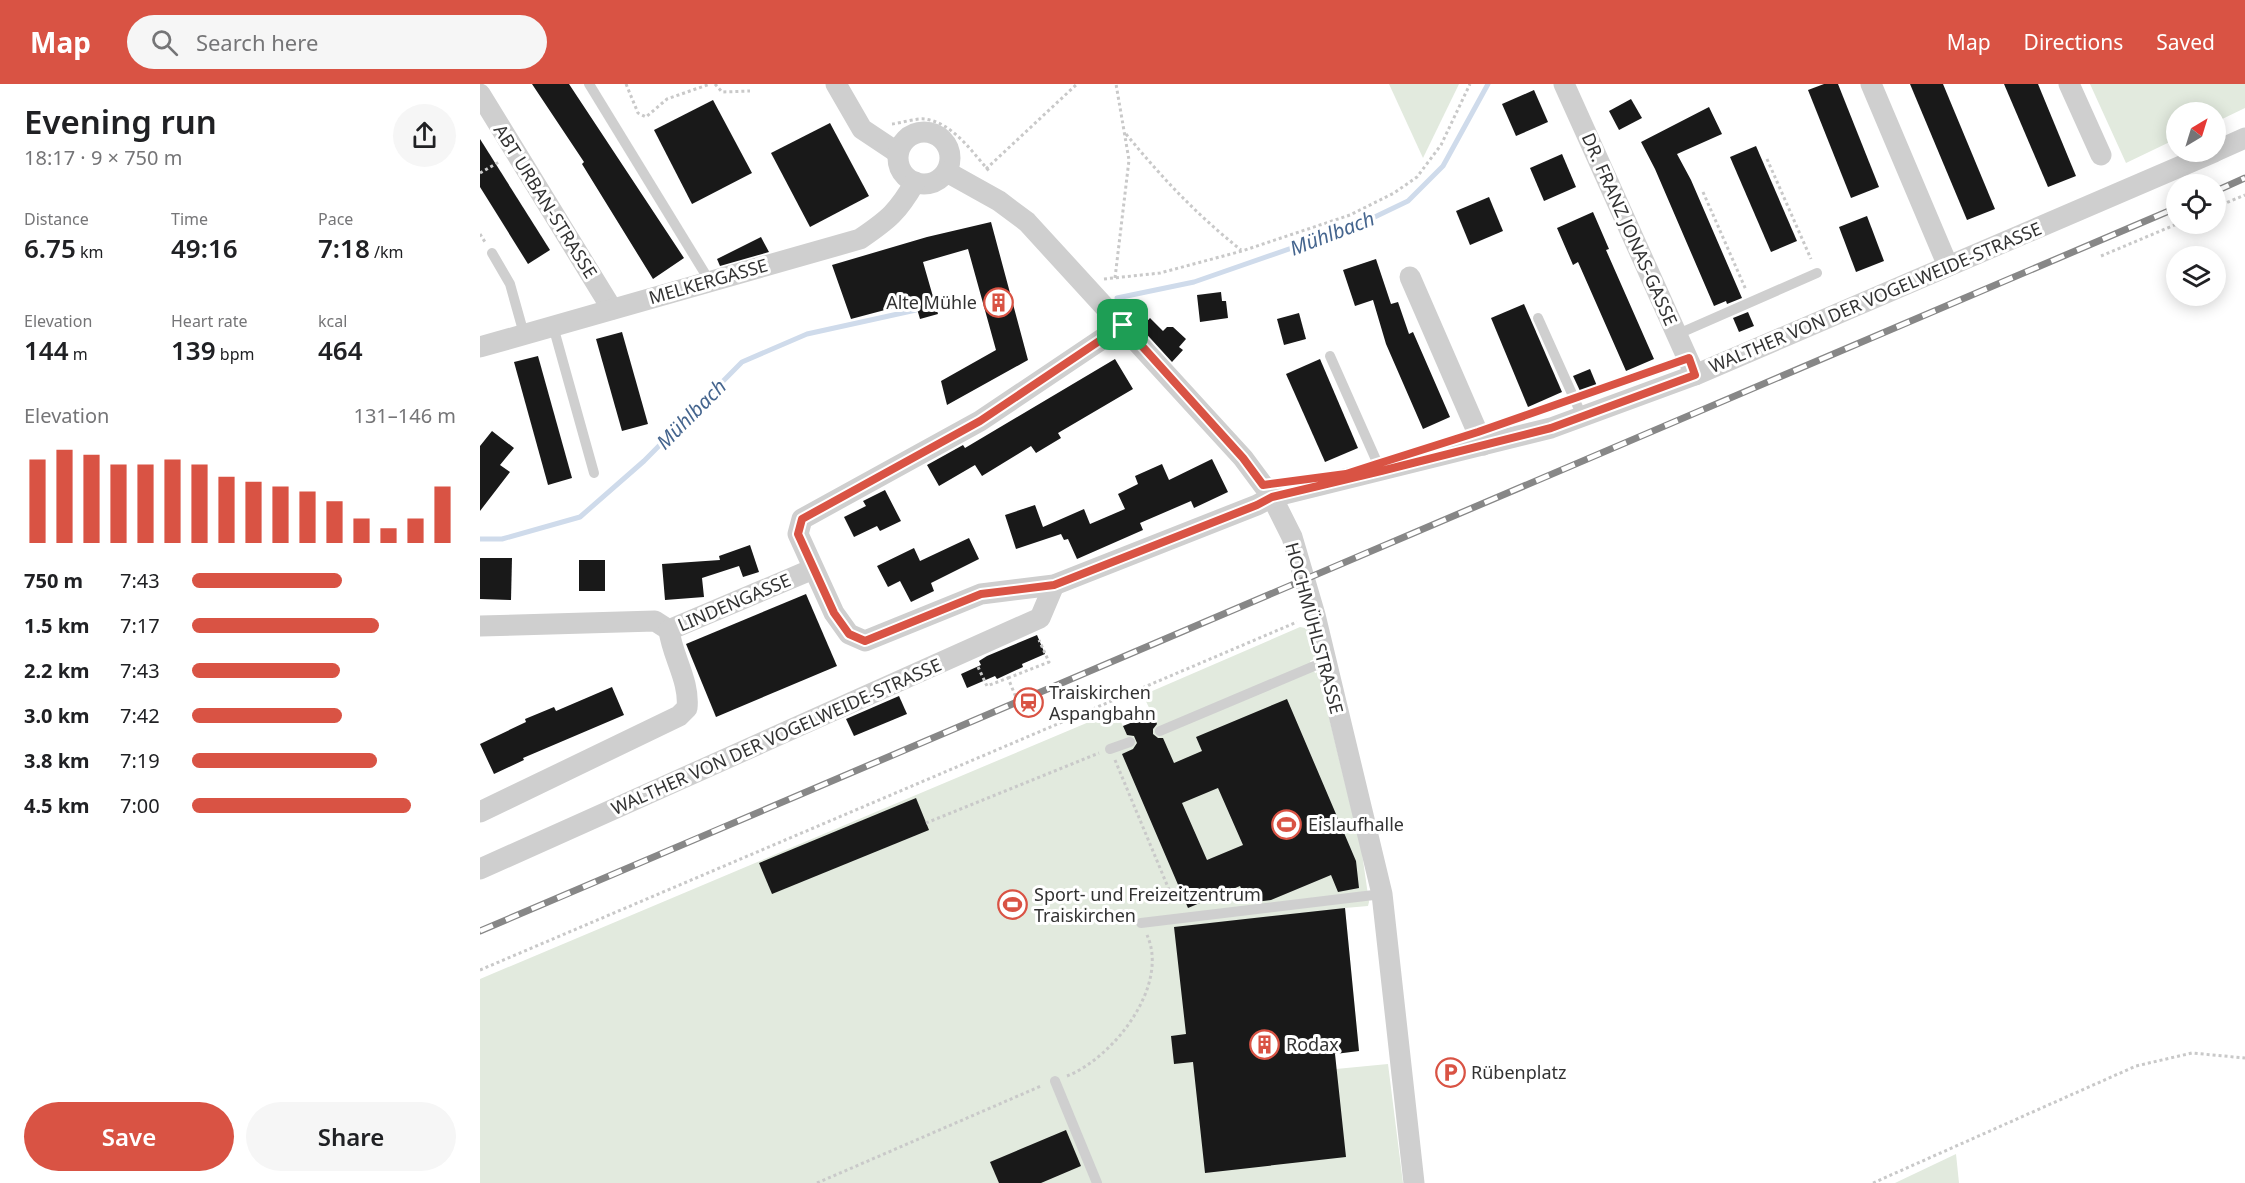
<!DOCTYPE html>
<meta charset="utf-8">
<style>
:root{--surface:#fff;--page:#f6f6f6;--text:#202124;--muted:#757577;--accent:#d95344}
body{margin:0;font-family:"Noto Sans",sans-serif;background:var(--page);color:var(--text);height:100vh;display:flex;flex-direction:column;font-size:22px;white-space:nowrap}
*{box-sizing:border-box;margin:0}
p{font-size:20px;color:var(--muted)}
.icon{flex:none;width:33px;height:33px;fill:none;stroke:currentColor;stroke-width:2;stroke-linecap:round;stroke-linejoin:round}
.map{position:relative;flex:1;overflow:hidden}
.drawer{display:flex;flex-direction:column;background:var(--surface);width:480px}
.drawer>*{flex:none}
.needle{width:39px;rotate:38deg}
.tools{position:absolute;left:1686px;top:18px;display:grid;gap:12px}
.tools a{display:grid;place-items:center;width:60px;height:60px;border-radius:50%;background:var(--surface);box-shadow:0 3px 15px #0003;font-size:30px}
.pin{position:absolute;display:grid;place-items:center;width:51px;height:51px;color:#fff;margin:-26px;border-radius:12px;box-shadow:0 3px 9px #0006}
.round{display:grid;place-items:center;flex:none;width:63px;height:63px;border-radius:32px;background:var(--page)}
.head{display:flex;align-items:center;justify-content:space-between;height:102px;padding:0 24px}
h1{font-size:33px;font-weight:600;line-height:45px}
.stats{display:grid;grid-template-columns:repeat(3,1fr);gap:9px;height:102px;padding:6px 24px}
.stats div{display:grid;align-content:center}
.stats b{font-size:26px;font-weight:600}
.stats small{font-size:16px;font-weight:400}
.stats p{font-size:16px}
.chart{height:168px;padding:12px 24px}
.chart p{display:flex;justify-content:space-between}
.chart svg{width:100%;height:108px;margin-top:6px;stroke:var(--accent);stroke-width:6}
.cta{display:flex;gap:12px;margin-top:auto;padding:12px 24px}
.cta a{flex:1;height:69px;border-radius:36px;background:var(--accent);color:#fff;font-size:24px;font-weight:600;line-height:69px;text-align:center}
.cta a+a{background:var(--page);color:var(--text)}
ul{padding:0 24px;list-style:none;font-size:20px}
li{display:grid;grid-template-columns:96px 72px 1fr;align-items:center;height:45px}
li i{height:15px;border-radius:8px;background:var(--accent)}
header{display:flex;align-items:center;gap:36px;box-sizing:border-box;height:84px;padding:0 30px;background:var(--accent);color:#fff}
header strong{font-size:28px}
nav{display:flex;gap:33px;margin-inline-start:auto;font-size:21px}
.search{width:420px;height:54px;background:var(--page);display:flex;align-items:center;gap:15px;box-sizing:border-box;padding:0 21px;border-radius:33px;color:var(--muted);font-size:22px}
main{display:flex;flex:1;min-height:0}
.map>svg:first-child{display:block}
.green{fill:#e2eade}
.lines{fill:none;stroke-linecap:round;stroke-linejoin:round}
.stream{stroke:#cfdbeb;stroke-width:5}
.building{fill:#191919;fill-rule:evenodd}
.path{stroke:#c9c9c9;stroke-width:3;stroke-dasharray:3 3;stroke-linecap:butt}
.lane{stroke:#cfcfcf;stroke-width:10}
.street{stroke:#cfcfcf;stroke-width:21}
.rail-casing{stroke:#878787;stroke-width:7}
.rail{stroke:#fff;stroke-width:4.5;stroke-dasharray:14;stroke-linecap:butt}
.route-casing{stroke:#fff;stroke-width:12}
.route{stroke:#d95344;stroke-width:8}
.labels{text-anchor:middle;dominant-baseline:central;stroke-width:6;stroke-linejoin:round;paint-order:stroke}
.street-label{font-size:18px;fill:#323232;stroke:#fff}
.poi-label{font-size:18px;fill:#323232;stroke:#fff;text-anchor:start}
.water-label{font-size:20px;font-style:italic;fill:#45658e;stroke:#fff}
</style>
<header>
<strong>Map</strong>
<div class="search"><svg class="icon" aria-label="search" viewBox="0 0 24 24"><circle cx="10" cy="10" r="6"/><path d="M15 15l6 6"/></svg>Search here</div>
<nav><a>Map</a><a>Directions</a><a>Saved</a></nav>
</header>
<main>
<section class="drawer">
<div class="head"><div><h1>Evening run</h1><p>18:17 · 9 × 750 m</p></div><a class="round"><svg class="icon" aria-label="share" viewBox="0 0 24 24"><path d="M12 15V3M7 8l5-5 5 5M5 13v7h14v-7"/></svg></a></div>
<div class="stats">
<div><p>Distance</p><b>6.75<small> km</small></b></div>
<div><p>Time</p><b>49:16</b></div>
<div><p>Pace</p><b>7:18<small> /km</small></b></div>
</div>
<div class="stats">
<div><p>Elevation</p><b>144<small> m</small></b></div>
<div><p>Heart rate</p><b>139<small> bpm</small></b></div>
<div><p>kcal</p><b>464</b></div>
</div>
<div class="chart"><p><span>Elevation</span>131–146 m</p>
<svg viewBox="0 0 160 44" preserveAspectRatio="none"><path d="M5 44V10M15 44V6M25 44V8M35 44V12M45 44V12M55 44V10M65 44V12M75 44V17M85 44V19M95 44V21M105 44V23M115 44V27M125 44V34M135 44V38M145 44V34M155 44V21"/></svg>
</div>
<ul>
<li><b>750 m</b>7:43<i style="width:57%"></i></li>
<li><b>1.5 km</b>7:17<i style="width:71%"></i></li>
<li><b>2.2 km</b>7:43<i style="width:56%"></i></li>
<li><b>3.0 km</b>7:42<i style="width:57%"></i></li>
<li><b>3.8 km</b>7:19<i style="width:70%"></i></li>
<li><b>4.5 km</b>7:00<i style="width:83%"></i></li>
</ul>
<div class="cta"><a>Save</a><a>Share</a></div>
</section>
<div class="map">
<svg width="1765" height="1099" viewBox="0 0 1765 1099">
<rect width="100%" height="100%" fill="#fff"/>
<g class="green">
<polygon points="910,0 979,0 943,74 909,0"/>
<polygon points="1610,0 1765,0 1765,24 1736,38 1736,28 1696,28 1696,55 1646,79"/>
<polygon points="820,543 830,545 837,574 830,577 835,589 838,588 882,769 889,818 888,822 865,824 879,967 855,970 856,985 908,980 923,1099 0,1099 0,895 635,627 643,642 672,630 663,611"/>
<polygon points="1476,1070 1479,1099 1415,1099"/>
</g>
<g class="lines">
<g class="stream">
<polyline points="637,214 714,198 878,141 928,117 963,82 1008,0"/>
<polyline points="0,455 22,455 100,433 164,377 262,278 327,250 436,226"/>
</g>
</g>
<g class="building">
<polygon points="52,0 89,0 204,174 173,195 102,80 104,78"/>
<polygon points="1344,0 1358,0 1399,103 1371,114 1328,6"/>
<polygon points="1430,0 1463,0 1515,125 1487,136"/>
<polygon points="1524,0 1558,0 1596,92 1568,103"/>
<polygon points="1054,6 1068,38 1036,52 1022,20"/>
<polygon points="1151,15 1162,34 1139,46 1129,27"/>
<polygon points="233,16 272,89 212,120 174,46"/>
<polygon points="1229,23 1242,50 1197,70 1211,96 1262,214 1247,220 1246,217 1234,222 1175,85 1161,58"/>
<polygon points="350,39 389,112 330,143 291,69"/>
<polygon points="0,55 70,166 48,180 0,103"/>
<polygon points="1276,62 1317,157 1291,168 1250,73"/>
<polygon points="1082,70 1096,103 1064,117 1050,84"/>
<polygon points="1009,113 1023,147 990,161 976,127"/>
<polygon points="1113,128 1129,165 1126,166 1174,275 1146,287 1098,178 1093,181 1077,144"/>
<polygon points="1387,132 1404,177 1376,188 1359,143"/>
<polygon points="511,138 548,276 467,321 461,297 516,266 488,165 443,178 458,230 440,235 435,218 371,235 352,181 447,153"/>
<polygon points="281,153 289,168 240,182 237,175"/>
<polygon points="896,175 911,220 918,218 929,250 933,248 970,333 943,345 906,260 893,216 875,222 863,186"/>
<polygon points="741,208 742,217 746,217 748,234 720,238 717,211"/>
<polygon points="1044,220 1082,308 1048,323 1011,234"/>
<polygon points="1268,228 1274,242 1259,248 1253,234"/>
<polygon points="819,229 826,255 804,261 797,235"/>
<polygon points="670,234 683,247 687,243 693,243 706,255 699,263 703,266 692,278 661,244"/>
<polygon points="142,248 168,340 142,347 116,255"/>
<polygon points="58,272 92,394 68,401 34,278"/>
<polygon points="635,275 653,305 578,349 581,354 556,369 551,362 502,392 495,381 459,402 447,381 483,361 485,364"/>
<polygon points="840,275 878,364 845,378 806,290"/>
<polygon points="1110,285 1117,302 1101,309 1093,292"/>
<polygon points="12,347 34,364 20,381 30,388 0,427 0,362"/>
<polygon points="732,375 748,408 714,424 711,417 660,439 663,446 597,475 588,455 584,456 581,450 536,465 525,431 555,421 563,443 604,425 610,440 645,425 638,410 658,400 655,392 682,380 689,396"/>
<polygon points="405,406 421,437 400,447 397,442 374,453 364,433 386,422 383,417"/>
<polygon points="489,454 499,475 451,499 454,507 431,518 420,497 408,503 397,482 434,464 440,477"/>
<polygon points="270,461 279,488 263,493 259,482 222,494 224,513 185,516 182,480 240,476 239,472"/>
<polygon points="0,474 32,474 31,516 0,515"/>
<rect x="99" y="476" width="26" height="31"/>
<polygon points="326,510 357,582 236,633 206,560"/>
<polygon points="557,551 565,570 542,580 543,583 517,595 515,592 487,604 481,590 501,581 499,577 507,572"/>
<polygon points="132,603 144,631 43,674 44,676 14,690 0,660 46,638 45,635 74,623 76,627"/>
<polygon points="419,612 427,630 374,652 366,635"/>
<path d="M807,615l69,162 3,27 -21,4 -7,-17 -60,25 -23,3 -8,-17 -52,22 -66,-154 11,-5 4,-6 -3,-7 -7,-1 -4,-9 30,-12 4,10 -4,5v5l5,4h5l11,25 28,-12 -6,-14zM738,704l25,57 -36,15 -25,-57z"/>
<polygon points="436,714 449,746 292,810 279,779"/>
<polygon points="865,824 879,967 855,970 866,1073 725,1089 713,978 694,980 691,952 706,950 694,843"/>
<polygon points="586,1046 601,1082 561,1099 519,1099 510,1078"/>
</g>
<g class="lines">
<g class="path">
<polyline points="146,0 158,29 166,33 187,15 230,0"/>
<polyline points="235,0 242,8 270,7"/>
<path d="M412,40c10,-1 23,-6 33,-5 28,4 47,33 65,53"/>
<path d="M646,50c38,46 69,79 115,116"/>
<polyline points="1287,75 1331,175"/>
<polyline points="506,85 597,0"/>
<polyline points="0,89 19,78"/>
<polyline points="1223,108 1266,206"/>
<polyline points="1736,123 1765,111"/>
<polyline points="0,150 5,158"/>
<polyline points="1621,172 1697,140"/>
<polyline points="635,194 649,76 636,0"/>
<polyline points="624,195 680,189 762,167 870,131 914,109 937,93 961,61 990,0"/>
<polyline points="498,583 507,602 528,594 540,623"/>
<polyline points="528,594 569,578 559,556"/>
<polyline points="635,676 695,820"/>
<polyline points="446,739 619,669"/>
<polyline points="0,886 817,538"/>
<path d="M587,992c46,-18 103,-90 80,-141"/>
<polyline points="337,1099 561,1002"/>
<polyline points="1393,1099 1656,982 1712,969 1765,974"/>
</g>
<g class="lane">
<polyline points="109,0 229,196"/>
<polyline points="12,169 30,200 44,250"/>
<polyline points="1058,234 1102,332"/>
<polyline points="73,242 114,389"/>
<polyline points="1198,250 1337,189"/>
<polyline points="850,272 901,387"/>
<polyline points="680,647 846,577"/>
<polyline points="630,665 650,658"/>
<polyline points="661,839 902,810"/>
<polyline points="575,997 617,1099"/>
</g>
<g class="street">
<polyline points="356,0 382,45 418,69"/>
<polyline points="1084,0 1215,291"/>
<polyline points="1391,0 1468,182"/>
<polyline points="1589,0 1621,71"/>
<polyline points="0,10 132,225"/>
<circle cx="444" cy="74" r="26"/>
<polyline points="1736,67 1765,54"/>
<polyline points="467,88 519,117 547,138 763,374 792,413 812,453 835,531 902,810 934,1099"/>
<polyline points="930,193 1003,361"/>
<polyline points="643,241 500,337 322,435 318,450 354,529 369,550 385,557 501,510 574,501 777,421 792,413 1071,344 1215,291 1734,68"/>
<path d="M0,263l380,-108c28,-19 38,-27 55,-57"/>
<polyline points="0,542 175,537 189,546"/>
<polyline points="189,546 333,485"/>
<path d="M0,728l199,-96 8,-8c3,-27 -15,-52 -18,-78"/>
<polyline points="0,785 560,534 574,501"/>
</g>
<defs>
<g id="rail">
<polyline points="1736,107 1765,94"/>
<polyline points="0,847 1696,124"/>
</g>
</defs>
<use href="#rail" class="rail-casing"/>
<use href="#rail" class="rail"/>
</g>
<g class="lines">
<defs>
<polyline id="route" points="643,241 500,337 322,435 318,450 354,529 369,550 385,557 501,510 574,501 777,421 792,413 901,387 897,380 998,348 1209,274 1215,291 1071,344 901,387 897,380 866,390 783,401 763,374 643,241"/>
</defs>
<use href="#route" class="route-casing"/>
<use href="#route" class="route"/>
</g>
<defs>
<symbol id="building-ring" viewBox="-11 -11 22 22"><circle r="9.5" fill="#fff" stroke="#d95344" stroke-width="1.5"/><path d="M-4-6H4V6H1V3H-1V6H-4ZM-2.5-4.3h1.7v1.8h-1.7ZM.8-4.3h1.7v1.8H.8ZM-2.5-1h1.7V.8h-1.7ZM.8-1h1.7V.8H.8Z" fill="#d95344"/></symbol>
<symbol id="station-ring" viewBox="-11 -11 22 22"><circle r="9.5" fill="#fff" stroke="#d95344" stroke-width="1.5"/><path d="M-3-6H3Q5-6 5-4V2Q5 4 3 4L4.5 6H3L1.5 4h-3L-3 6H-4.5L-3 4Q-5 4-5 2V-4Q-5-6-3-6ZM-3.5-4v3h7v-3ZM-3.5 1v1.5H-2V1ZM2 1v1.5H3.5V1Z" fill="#d95344"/></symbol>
<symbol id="stadium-ring" viewBox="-11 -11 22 22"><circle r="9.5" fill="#fff" stroke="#d95344" stroke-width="1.5"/><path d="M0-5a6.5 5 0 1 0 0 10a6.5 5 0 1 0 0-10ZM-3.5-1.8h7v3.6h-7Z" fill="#d95344"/></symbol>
<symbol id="parking-ring" viewBox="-11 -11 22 22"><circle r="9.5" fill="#fff" stroke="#d95344" stroke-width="1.5"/><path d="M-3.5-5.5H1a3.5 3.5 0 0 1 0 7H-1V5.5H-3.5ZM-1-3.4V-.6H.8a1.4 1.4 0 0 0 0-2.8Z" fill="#d95344"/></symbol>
</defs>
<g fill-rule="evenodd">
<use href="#building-ring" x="502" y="202" width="33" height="33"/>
<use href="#station-ring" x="532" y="602" width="33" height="33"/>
<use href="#stadium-ring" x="790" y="724" width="33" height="33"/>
<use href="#stadium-ring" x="516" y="804" width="33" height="33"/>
<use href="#building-ring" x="768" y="944" width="33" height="33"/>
<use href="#parking-ring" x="954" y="972" width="33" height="33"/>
</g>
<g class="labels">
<g class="street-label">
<text transform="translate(66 117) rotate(58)">ABT URBAN-STRASSE</text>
<text transform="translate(1150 145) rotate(66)">DR. FRANZ JONAS-GASSE</text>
<text transform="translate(228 197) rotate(-16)">MELKERGASSE</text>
<text transform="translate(1395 213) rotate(-23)">WALTHER VON DER VOGELWEIDE-STRASSE</text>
<text transform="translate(254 518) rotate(-23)">LINDENGASSE</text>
<text transform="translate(835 544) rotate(75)">HOCHMÜHLSTRASSE</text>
<text transform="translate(296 652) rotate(-24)">WALTHER VON DER VOGELWEIDE-STRASSE</text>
</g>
<g class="poi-label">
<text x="497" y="218" text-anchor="end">Alte Mühle</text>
<text x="569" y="608">Traiskirchen<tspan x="569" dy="21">Aspangbahn</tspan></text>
<text x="828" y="740">Eislaufhalle</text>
<text x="554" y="810">Sport- und Freizeitzentrum<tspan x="554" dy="21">Traiskirchen</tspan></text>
<text x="806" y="960">Rodax</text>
<text x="991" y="988">Rübenplatz</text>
</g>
<g class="water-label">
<text transform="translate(852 149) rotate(-21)">Mühlbach</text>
<text transform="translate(211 330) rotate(-45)">Mühlbach</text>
</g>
</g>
</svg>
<div class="tools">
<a><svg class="needle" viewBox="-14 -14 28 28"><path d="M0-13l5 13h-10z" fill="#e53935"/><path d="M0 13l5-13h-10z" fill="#757577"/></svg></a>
<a><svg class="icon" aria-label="locate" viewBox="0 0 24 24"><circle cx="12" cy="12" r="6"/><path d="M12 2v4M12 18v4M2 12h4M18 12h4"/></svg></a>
<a><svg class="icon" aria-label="layers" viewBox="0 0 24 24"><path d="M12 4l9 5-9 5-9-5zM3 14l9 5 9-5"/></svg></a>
</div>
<div class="pin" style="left:643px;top:241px;background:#1e9e55"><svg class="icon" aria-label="arrive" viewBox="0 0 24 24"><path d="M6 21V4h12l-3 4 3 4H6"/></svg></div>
</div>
</main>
